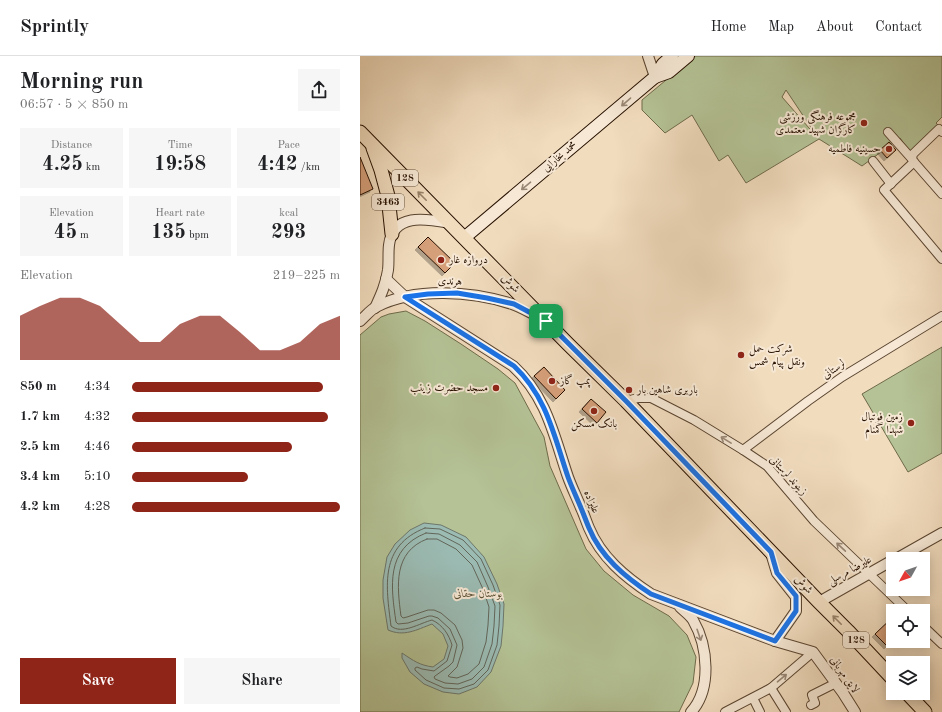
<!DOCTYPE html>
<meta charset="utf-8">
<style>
:root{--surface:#fff;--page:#f6f6f6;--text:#202124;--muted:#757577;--line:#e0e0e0;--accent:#8f2418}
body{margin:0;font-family:"Old Standard TT",Amiri,serif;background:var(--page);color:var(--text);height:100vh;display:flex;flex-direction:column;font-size:15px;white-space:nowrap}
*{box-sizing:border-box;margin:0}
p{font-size:13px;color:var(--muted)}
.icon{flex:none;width:22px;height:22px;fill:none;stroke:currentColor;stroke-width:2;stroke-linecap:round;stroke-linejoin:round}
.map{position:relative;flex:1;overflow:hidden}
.sheet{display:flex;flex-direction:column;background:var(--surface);width:360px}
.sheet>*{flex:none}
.needle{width:26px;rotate:230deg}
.controls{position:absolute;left:526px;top:496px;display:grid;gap:8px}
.controls a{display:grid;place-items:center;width:44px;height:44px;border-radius:0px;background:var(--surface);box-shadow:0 2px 10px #0003;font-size:20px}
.pin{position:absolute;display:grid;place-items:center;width:34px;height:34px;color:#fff;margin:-17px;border-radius:8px;box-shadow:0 2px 6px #0006}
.round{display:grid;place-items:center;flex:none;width:42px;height:42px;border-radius:0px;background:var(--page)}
.head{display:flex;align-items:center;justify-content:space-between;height:68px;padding:0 20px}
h1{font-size:22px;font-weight:800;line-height:30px}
.stats{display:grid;grid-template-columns:repeat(3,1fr);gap:6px;height:68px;padding:4px 20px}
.stats div{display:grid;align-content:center;border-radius:0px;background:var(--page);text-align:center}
.stats b{font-size:20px;font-weight:800}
.stats small{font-size:11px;font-weight:400}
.stats p{font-size:11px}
.chart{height:112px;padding:8px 20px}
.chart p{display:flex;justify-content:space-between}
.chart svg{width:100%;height:72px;margin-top:4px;fill:var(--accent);opacity:.7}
.action{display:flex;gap:8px;margin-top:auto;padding:8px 20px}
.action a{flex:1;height:46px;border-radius:0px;background:var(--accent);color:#fff;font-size:16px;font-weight:800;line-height:46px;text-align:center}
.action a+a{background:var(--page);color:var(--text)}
ul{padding:0 20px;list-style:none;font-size:13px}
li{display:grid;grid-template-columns:64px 48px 1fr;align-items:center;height:30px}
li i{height:10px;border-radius:5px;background:var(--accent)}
header{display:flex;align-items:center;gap:24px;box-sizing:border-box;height:56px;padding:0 20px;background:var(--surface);border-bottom:1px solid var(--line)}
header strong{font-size:19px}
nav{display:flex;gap:22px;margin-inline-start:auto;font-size:14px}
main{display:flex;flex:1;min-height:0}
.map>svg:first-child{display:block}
.green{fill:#b4c295;stroke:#6e6a4a;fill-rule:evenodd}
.water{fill:#9bbbb3;stroke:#6d776b}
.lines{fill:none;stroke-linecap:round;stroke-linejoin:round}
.shore{stroke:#62665a;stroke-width:1}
.building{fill:#d59f79;stroke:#281100;filter:url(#shadow)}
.minor-casing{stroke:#5a4430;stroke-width:10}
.tertiary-casing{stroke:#5a4430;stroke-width:12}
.secondary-casing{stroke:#281100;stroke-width:14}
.primary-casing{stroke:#281100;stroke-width:15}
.minor{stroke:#f6e8d5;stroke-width:8}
.tertiary{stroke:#f6e8d5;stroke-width:10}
.secondary{stroke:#f6e8d5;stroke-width:12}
.primary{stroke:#f1dcbe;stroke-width:13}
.oneway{stroke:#998775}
.oneway2{stroke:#978168}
.route-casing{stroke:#fff;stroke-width:8}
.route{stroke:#1a73e8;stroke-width:5}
.poi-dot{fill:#8f2418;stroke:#f6e8d5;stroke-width:1.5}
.labels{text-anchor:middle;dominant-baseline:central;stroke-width:4;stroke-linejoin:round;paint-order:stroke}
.shield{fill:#f6e8d5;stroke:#665240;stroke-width:1}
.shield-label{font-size:10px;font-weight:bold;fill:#281100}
.poi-label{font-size:11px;fill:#281100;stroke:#f6e8d5;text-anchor:end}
.street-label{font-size:11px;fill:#281100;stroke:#f6e8d5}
.park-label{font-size:11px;font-style:italic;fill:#594f34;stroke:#f6e8d5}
</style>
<header>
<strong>Sprintly</strong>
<nav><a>Home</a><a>Map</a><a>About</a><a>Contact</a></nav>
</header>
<main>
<section class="sheet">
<div class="head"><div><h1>Morning run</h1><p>06:57 · 5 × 850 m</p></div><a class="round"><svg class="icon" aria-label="share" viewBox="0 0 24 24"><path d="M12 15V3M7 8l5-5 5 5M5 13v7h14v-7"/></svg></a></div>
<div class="stats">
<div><p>Distance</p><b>4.25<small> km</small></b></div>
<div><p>Time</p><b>19:58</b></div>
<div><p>Pace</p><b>4:42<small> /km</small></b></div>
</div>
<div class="stats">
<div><p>Elevation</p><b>45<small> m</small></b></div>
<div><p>Heart rate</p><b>135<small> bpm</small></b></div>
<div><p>kcal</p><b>293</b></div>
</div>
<div class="chart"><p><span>Elevation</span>219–225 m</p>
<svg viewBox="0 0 160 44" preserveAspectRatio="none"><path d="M0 44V17L10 11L20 6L30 6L40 11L50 22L60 33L70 33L80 22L90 17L100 17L110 27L120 38L130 38L140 33L150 22L160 17V44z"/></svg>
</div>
<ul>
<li><b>850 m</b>4:34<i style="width:92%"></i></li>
<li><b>1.7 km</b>4:32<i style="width:94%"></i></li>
<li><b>2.5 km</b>4:46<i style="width:77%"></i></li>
<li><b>3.4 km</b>5:10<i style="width:56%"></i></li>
<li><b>4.2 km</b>4:28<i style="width:100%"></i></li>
</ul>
<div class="action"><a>Save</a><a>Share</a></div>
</section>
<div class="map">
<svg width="582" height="656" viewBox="0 0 582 656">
<defs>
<filter id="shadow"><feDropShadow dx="-3" dy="3" stdDeviation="0" flood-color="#0004"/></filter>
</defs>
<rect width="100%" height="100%" fill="#f1dcbe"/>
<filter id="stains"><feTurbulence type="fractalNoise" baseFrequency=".005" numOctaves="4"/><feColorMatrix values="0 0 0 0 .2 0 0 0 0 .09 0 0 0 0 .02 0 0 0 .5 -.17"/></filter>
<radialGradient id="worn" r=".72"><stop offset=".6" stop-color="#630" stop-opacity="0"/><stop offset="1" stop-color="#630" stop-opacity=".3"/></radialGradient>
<g class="green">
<path d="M335,0h247v61l-6,6 2,2 -28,27 -10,-14 -38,28 -43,-27 -73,44 -18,-28 -9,6 -27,-46 -27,18 -23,-23v-10zM426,34l30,45v1l-34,-39z"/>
<polygon points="46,255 65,265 101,288 138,313 155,327 184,381 190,410 226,493 244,515 273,539 309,560 327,579 336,601 333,627 319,656 0,656 0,279 21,261 29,258"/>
<polygon points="582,291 582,397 548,416 502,338"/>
</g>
<path class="water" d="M64,467l17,2 25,12 18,20 13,27 7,20 -1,22 -2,20 -10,26 -14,15 -18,7 -16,-2 -19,-8 -14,-12 -8,-14v-5c12,8 17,12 31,14l11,-8 4,-13 -5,-12 -11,-10c-16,6 -28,13 -44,6l-5,-32v-18l4,-23 8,-13 15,-14z"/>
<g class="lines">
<g class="shore">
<path d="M65,472l15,1 23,11 18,19 12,26 7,20 -1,21 -2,19 -9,25 -14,14 -15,5 -15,-1 -18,-8 -11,-10v-2l2,-1 5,2 12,2 13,-10 5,-16c-3,-10 -9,-20 -20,-25 -12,3 -30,15 -41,6 -5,-40 -12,-80 34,-98z"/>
<path d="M66,477l13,1 21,11 17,17 11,25 7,19 -1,20 -2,18 -8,23 -12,12 -14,5 -13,-1 -10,-4 -1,-2 1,-1 14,-10 4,-4 4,-17 -7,-16 -12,-11 -6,-2h-3l-21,7 -10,1 -2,-2c-5,-35 -11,-73 30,-89z"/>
<path d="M67,483h10l19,10 16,16 11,24 6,18 -1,18 -2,17 -7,22 -11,10 -11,4 -7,-1 -2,-1 9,-9 6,-19 -1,-8 -7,-15 -14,-12 -7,-3h-6l-21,7 -4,1 -2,-2c-4,-30 -8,-64 26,-77z"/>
</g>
</g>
<g class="building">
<polygon points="529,86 536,94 527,102 520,94"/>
<polygon points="0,101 13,133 0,139"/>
<polygon points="68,181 95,207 85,217 58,191"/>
<polygon points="184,311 205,334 196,343 174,320"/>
<polygon points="231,343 246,356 237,367 222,353"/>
<polygon points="533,561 533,584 527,590 515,578"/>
</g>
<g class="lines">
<defs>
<g id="minor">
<polyline points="528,76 552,103"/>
<polyline points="582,76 579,73 553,98 552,103 554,106 524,134 582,203"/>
<polyline points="513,105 531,128"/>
<polyline points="554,106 582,138"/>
<polyline points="266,345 278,342 291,342 334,364 383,394 407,410 454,465 548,555"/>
<polyline points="383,394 448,345 482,321 582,260"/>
<polyline points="563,570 582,588"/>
<polyline points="411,632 426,656"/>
<polyline points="393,642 400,656"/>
<polyline points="451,649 455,647 452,639 476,627"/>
<polyline points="365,656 411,632 453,596"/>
</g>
<g id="tertiary">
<polyline points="288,0 295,21"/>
<path d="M26,223l19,18 108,69c34,31 41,70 55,111 4,11 9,21 13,31 3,6 5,13 8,20 12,29 36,49 62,66l124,47 38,11 30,41 12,19"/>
<path d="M15,252c6,-13 11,-24 13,-38 1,-9 0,-17 1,-25 4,-33 38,-26 61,-22"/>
<path d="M0,265c5,-4 10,-11 16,-14 39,-20 96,-16 136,-3 9,3 17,8 25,12"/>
<polyline points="411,497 417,517 436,541 436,555 415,585"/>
<polyline points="536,503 582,477"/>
<polyline points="459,546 533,504"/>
<path d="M320,551c4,4 10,8 13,13 15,26 19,69 -2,92"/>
</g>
<g id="secondary">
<polyline points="295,21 309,16 328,0"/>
<polyline points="104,182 295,21 303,8 312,0"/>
</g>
<g id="primary">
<polyline points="0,76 208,288 266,345 459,546 488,575 533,623"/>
<polyline points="13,92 21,114 28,140 32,178"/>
<polyline points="547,637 565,656"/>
</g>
</defs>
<use href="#minor" class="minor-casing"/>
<use href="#tertiary" class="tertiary-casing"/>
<use href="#secondary" class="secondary-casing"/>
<use href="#primary" class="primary-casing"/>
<use href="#minor" class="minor"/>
<use href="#tertiary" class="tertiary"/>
<use href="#secondary" class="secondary"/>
<use href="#primary" class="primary"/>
</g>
<defs><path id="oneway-shaft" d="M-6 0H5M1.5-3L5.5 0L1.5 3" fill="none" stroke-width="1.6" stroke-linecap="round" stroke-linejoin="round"/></defs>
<g class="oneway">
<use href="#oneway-shaft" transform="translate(266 46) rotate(139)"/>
<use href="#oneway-shaft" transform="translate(166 130) rotate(140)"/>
<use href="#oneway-shaft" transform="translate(366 384) rotate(-149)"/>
<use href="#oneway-shaft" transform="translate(481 491) rotate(-137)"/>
<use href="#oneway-shaft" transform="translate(339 579) rotate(71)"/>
<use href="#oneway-shaft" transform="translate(422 622) rotate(-40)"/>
</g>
<g class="oneway2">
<use href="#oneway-shaft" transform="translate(62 140) rotate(-135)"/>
<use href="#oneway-shaft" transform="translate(477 564) rotate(-135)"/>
</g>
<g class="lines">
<defs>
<path id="route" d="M97,237l30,5 27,6 32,17 80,80 145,151 6,21 19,23v15l-21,30 -124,-47c-26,-17 -50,-37 -62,-66 -3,-7 -5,-13 -8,-20 -4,-10 -9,-20 -13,-31 -14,-41 -21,-80 -54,-111l-109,-69 23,-3z"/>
</defs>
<use href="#route" class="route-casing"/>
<use href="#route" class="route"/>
</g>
<g class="poi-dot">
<circle cx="504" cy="67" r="4"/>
<circle cx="529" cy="93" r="4"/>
<circle cx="81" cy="204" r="4"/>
<circle cx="381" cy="299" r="4"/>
<circle cx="192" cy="325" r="4"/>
<circle cx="136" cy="332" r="4"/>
<circle cx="269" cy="334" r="4"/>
<circle cx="234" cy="355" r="4"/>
<circle cx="551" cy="367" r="4"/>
</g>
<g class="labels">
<g class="shield">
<rect x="32" y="114" width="26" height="16" rx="3"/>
<rect x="12" y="138" width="32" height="16" rx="3"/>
<rect x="483" y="576" width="26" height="16" rx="3"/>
</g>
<g class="shield-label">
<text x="45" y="122">128</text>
<text x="28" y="146">3463</text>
<text x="496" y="584">128</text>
</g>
<g class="poi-label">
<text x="496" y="61">مجموعه فرهنگی ورزشی<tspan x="496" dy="13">کارگران شهید معتمدی</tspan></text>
<text x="521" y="93">حسینیه فاطمیه</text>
<text x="89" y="204" text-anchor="start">دروازه غار</text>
<text x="389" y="293" text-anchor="start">شرکت حمل<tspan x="389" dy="13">ونقل پیام شمس</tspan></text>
<text x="200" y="325" text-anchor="start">پمپ گاز</text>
<text x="128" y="332">مسجد حضرت زینب</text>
<text x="277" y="334" text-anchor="start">باربری شاهین بار</text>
<text x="543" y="361">زمین فوتبال<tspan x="543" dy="13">شهدا گمنام</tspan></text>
<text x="234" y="368" text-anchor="middle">بانک مسکن</text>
</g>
<g class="street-label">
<text transform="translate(200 101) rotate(-40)">محمد بخارایی</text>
<text transform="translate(90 226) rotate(2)">هرندی</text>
<text transform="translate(150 228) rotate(45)">شوش</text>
<text transform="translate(474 314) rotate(-34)">لرستانی</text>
<text transform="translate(428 420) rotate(47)">زینوند لرستانی</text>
<text transform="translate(231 446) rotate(67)">علیزاده</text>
<text transform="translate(490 515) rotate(-29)">علیرضا مرسلی</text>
<text transform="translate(443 529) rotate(46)">شوش</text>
<text transform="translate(484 619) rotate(55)">لایق مهربانی</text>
</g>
<g class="park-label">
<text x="118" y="538">بوستان حقانی</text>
</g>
</g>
<rect width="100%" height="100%" filter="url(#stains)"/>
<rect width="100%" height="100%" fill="url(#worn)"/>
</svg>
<div class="controls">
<a><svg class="needle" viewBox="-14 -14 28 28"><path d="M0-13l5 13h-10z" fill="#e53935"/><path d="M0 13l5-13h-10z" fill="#757577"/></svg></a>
<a><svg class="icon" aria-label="locate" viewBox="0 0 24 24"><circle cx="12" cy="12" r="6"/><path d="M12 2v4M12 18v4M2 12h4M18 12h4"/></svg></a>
<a><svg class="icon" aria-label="layers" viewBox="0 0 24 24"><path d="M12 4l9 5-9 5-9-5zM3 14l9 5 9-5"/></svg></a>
</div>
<div class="pin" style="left:186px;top:265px;background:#1e9e55"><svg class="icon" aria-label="arrive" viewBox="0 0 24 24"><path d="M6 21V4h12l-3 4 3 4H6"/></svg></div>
</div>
</main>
